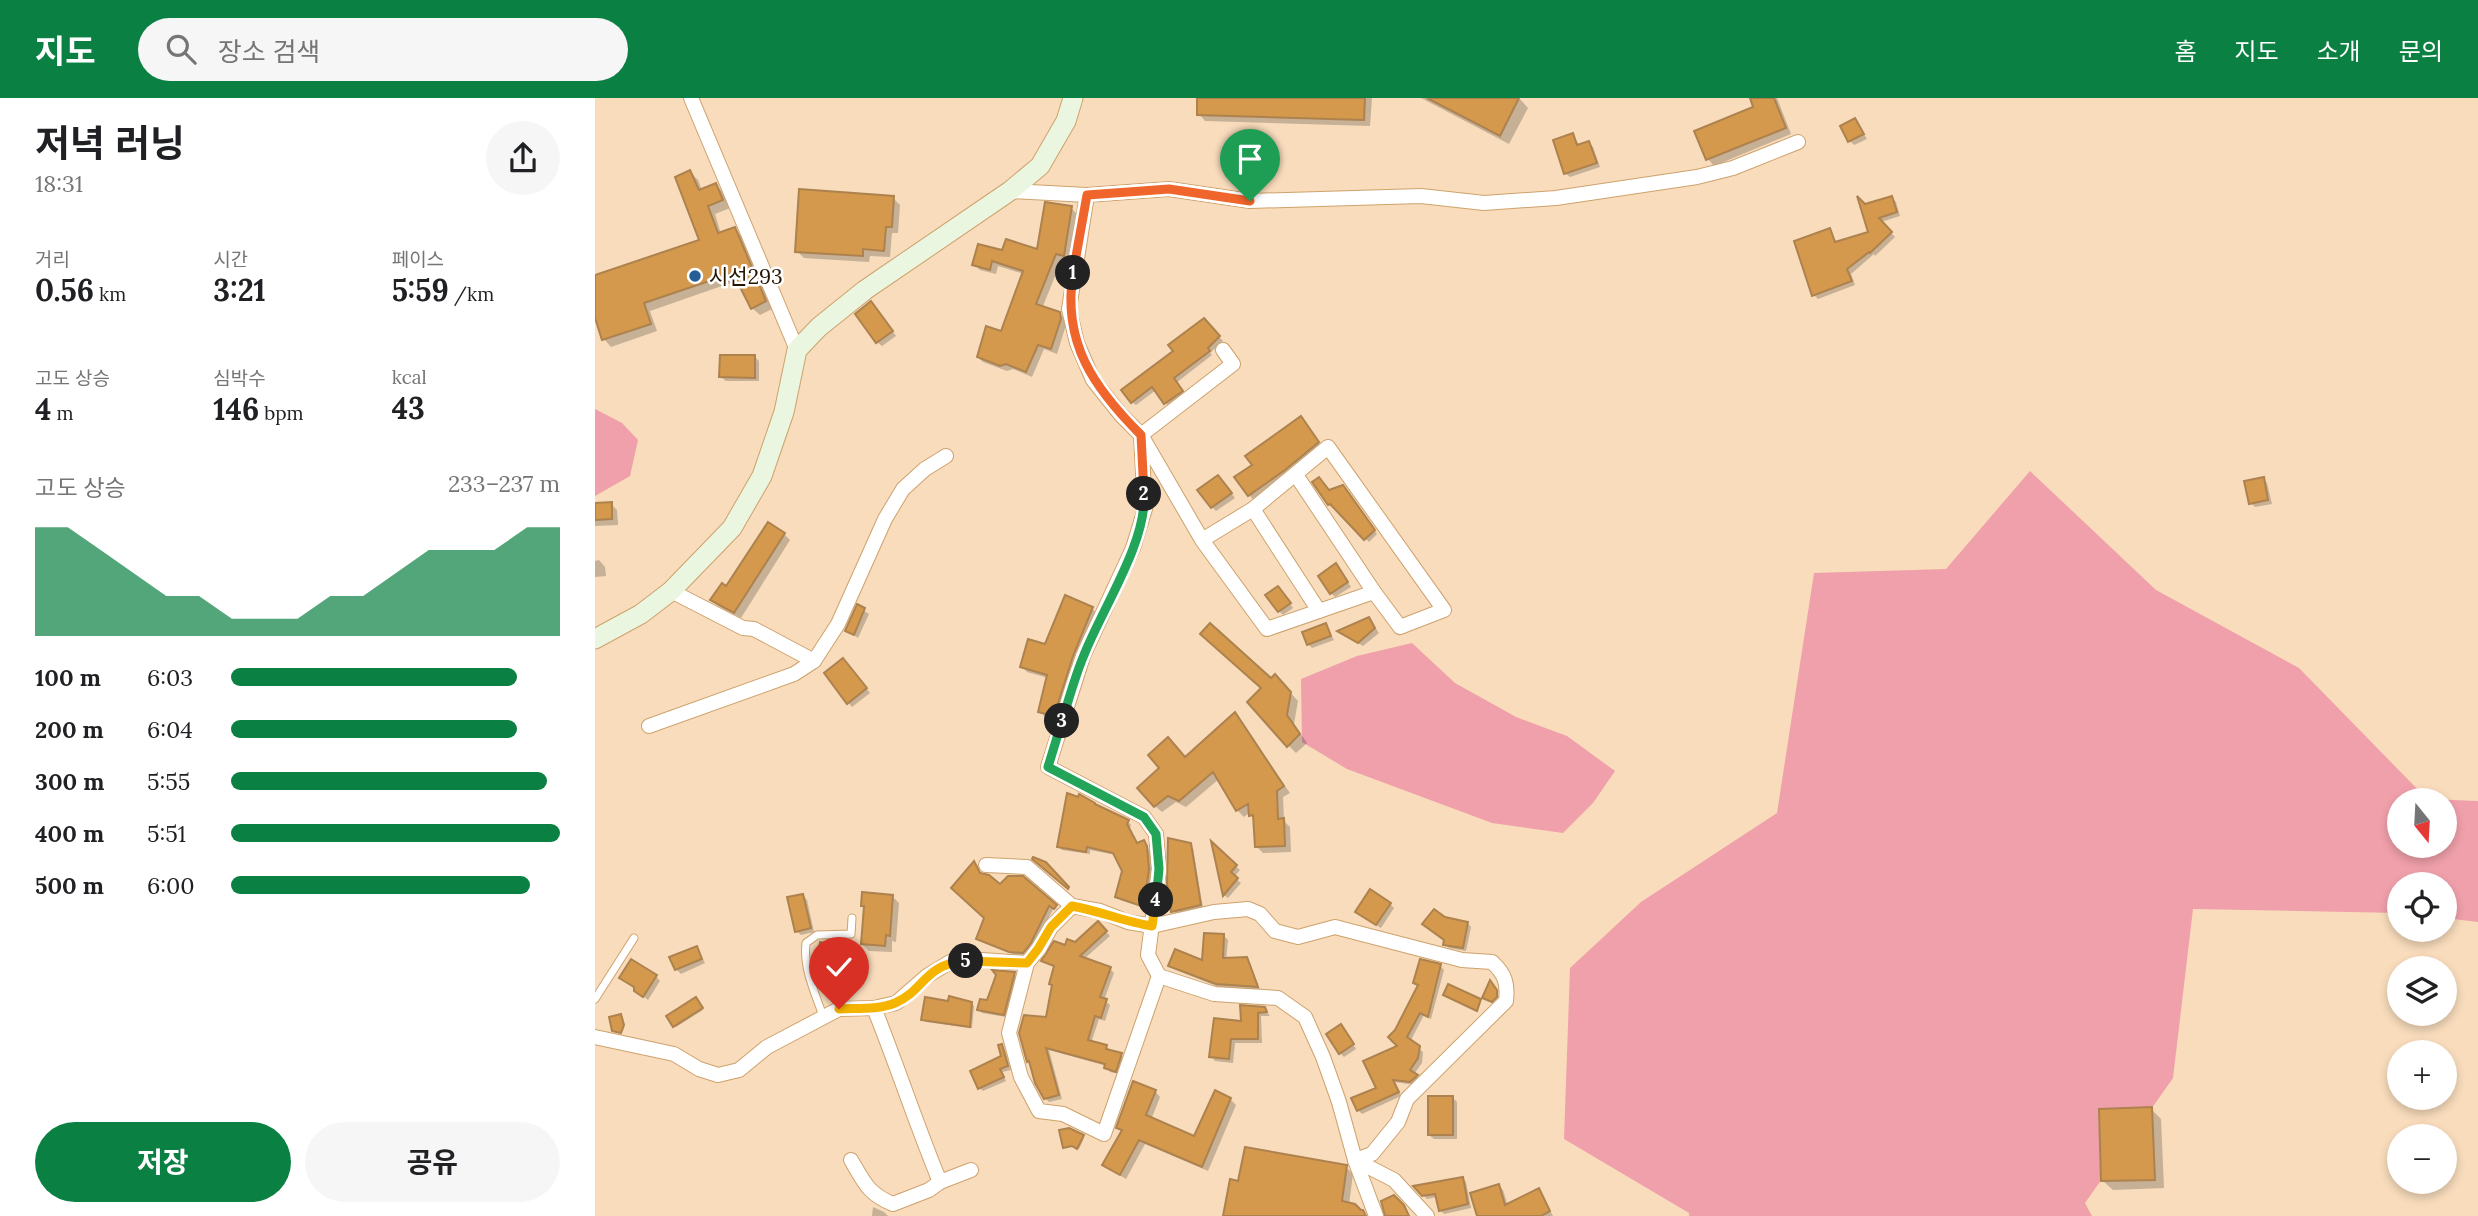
<!DOCTYPE html>
<html lang="ko">
<meta charset="utf-8">
<style>
:root{--surface:#fff;--page:#f6f6f6;--text:#202124;--muted:#757577;--accent:#0b8043}
body{margin:0;font-family:Lora,"Noto Sans KR",serif;background:var(--page);color:var(--text);height:100vh;display:flex;flex-direction:column;font-size:26px;white-space:nowrap}
*{box-sizing:border-box;margin:0}
p{font-size:23px;color:var(--muted)}
.icon{flex:none;width:38px;height:38px;fill:none;stroke:currentColor;stroke-width:2;stroke-linecap:round;stroke-linejoin:round}
.map{position:relative;flex:1;overflow:hidden}
.details{display:flex;flex-direction:column;background:var(--surface);width:595px}
.details>*{flex:none}
.needle{width:46px;rotate:162deg}
.fabs{position:absolute;left:1792px;top:690px;display:grid;gap:14px}
.fabs a{display:grid;place-items:center;width:70px;height:70px;border-radius:50%;background:var(--surface);box-shadow:0 4px 10px #0003;font-size:35px}
.pin{position:absolute;display:grid;place-items:center;width:60px;height:60px;color:#fff;margin:-72px -30px;border-radius:50% 50% 50% 0;rotate:-45deg;box-shadow:0 0 7px #0007}
.pin .icon{rotate:45deg}
.km{position:absolute;width:35px;height:35px;margin:-18px;border-radius:50%;background:#222;color:#fff;font-size:19px;line-height:35px;text-align:center}
.round{display:grid;place-items:center;flex:none;width:74px;height:74px;border-radius:37px;background:var(--page)}
.head{display:flex;align-items:center;justify-content:space-between;height:119px;padding:0 35px}
h1{font-size:38px;font-weight:700;line-height:52px}
.metrics{display:grid;grid-template-columns:repeat(3,1fr);gap:10px;height:119px;padding:7px 35px}
.metrics div{display:grid;align-content:center}
.metrics b{font-size:30px;font-weight:700}
.metrics small{font-size:19px;font-weight:400}
.metrics p{font-size:19px}
.chart{height:196px;padding:14px 35px}
.chart p{display:flex;justify-content:space-between}
.chart svg{width:100%;height:126px;margin-top:7px;fill:var(--accent);opacity:.7}
.button{display:flex;gap:14px;margin-top:auto;padding:14px 35px}
.button a{flex:1;height:80px;border-radius:42px;background:var(--accent);color:#fff;font-size:28px;font-weight:700;line-height:80px;text-align:center}
.button a+a{background:var(--page);color:var(--text)}
ul{padding:0 35px;list-style:none;font-size:23px}
li{display:grid;grid-template-columns:112px 84px 1fr;align-items:center;height:52px}
li i{height:18px;border-radius:9px;background:var(--accent)}
header{display:flex;align-items:center;gap:42px;box-sizing:border-box;height:98px;padding:0 35px;background:var(--accent);color:#fff}
header strong{font-size:33px}
nav{display:flex;gap:38px;margin-inline-start:auto;font-size:24px}
.search{width:490px;height:63px;background:var(--page);display:flex;align-items:center;gap:18px;box-sizing:border-box;padding:0 24px;border-radius:38px;color:var(--muted);font-size:26px}
main{display:flex;flex:1;min-height:0}
.map>svg:first-child{display:block}
.green{fill:#f0a0aa;fill-rule:evenodd}
.shadow{fill:#0003}
.building{fill:#d4994c;stroke:#ad824e;stroke-width:2}
.lines{fill:none;stroke-linecap:round;stroke-linejoin:round}
.service-casing{stroke:#cea26c;stroke-width:9}
.minor-casing{stroke:#cea26c;stroke-width:16}
.secondary-casing{stroke:#cea26c;stroke-width:21}
.service{stroke:#fff;stroke-width:7}
.minor{stroke:#fff;stroke-width:14}
.secondary{stroke:#eaf6e0;stroke-width:19}
.split-1-casing{stroke:#fff;stroke-width:14}
.split-2-casing{stroke:#fff;stroke-width:14}
.split-3-casing{stroke:#fff;stroke-width:14}
.split-4-casing{stroke:#fff;stroke-width:14}
.split-5-casing{stroke:#fff;stroke-width:14}
.split-6-casing{stroke:#fff;stroke-width:14}
.split-1{stroke:#f0652b;stroke-width:9}
.split-2{stroke:#f0652b;stroke-width:9}
.split-3{stroke:#22a559;stroke-width:9}
.split-4{stroke:#22a559;stroke-width:9}
.split-5{stroke:#f5b400;stroke-width:9}
.split-6{stroke:#f5b400;stroke-width:9}
.poi-dot{fill:#255d95;stroke:#fff;stroke-width:2.5}
.labels{text-anchor:middle;dominant-baseline:central;stroke-width:5;stroke-linejoin:round;paint-order:stroke}
.poi-label{font-size:21px;fill:#251401;stroke:#fff;text-anchor:start}
</style>
<header>
<strong>지도</strong>
<div class="search"><svg class="icon" aria-label="search" viewBox="0 0 24 24"><circle cx="10" cy="10" r="6"/><path d="M15 15l6 6"/></svg>장소 검색</div>
<nav><a>홈</a><a>지도</a><a>소개</a><a>문의</a></nav>
</header>
<main>
<section class="details">
<div class="head"><div><h1>저녁 러닝</h1><p>18:31</p></div><a class="round"><svg class="icon" aria-label="share" viewBox="0 0 24 24"><path d="M12 15V3M7 8l5-5 5 5M5 13v7h14v-7"/></svg></a></div>
<div class="metrics">
<div><p>거리</p><b>0.56<small> km</small></b></div>
<div><p>시간</p><b>3:21</b></div>
<div><p>페이스</p><b>5:59<small> /km</small></b></div>
</div>
<div class="metrics">
<div><p>고도 상승</p><b>4<small> m</small></b></div>
<div><p>심박수</p><b>146<small> bpm</small></b></div>
<div><p>kcal</p><b>43</b></div>
</div>
<div class="chart"><p><span>고도 상승</span>233–237 m</p>
<svg viewBox="0 0 160 44" preserveAspectRatio="none"><path d="M0 44V6L10 6L20 14L30 22L40 30L50 30L60 38L70 38L80 38L90 30L100 30L110 22L120 14L130 14L140 14L150 6L160 6V44z"/></svg>
</div>
<ul>
<li><b>100 m</b>6:03<i style="width:87%"></i></li>
<li><b>200 m</b>6:04<i style="width:87%"></i></li>
<li><b>300 m</b>5:55<i style="width:96%"></i></li>
<li><b>400 m</b>5:51<i style="width:100%"></i></li>
<li><b>500 m</b>6:00<i style="width:91%"></i></li>
</ul>
<div class="button"><a>저장</a><a>공유</a></div>
</section>
<div class="map">
<svg width="1883" height="1118" viewBox="0 0 1883 1118">
<rect width="100%" height="100%" fill="#f8dcbc"/>
<g class="green">
<polygon points="0,311 27,325 43,342 35,378 0,398"/>
<path d="M1435,373l126,119 143,78 128,131 51,2v121l-33,-4v-34h-46v29l-206,-4 -20,169 -88,125 7,13h-403v-3l-125,-74 6,-171 71,-66 136,-89 37,-240 132,-4zM1804,702h46v45h-46z"/>
<polygon points="817,545 860,585 921,619 972,638 1020,673 998,705 968,735 897,725 752,671 707,644 706,581 762,558"/>
</g>
<g class="shadow">
<polygon points="604,0 777,0 775,28 610,23 604,16"/>
<polygon points="826,0 924,0 933,10 914,46"/>
<polygon points="1157,0 1182,0 1196,36 1119,68 1113,61 1101,34 1160,10"/>
<polygon points="1260,22 1272,41 1259,47 1255,43"/>
<polygon points="978,37 985,48 994,45 998,49 1005,69 975,79 970,75"/>
<polygon points="95,74 103,82 107,92 121,87 128,94 135,110 120,116 126,136 139,131 147,139 177,211 165,217 157,210 144,182 55,213 62,233 16,249 9,241 0,215 0,179 106,143"/>
<polygon points="298,100 305,107 303,135 297,135 295,159 275,158 274,164 209,160 202,153"/>
<polygon points="1297,100 1301,104 1305,118 1286,124 1300,139 1280,158 1279,156 1256,176 1260,187 1223,201 1219,197 1235,132 1242,145 1275,135 1270,108"/>
<polygon points="476,110 482,116 475,163 467,161 448,208 464,215 470,221 471,227 462,256 449,251 437,279 418,271 412,273 388,264 382,258 392,230 407,235 429,176 403,168 401,176 385,172 379,166 409,154 444,153"/>
<polygon points="280,209 301,238 287,248 282,244"/>
<polygon points="609,223 628,243 615,255 617,257 581,285 590,297 574,309 561,292 541,307 537,304"/>
<polygon points="160,259 164,263 164,283 131,283 126,279"/>
<polygon points="710,325 727,349 695,376 658,401 654,397"/>
<polygon points="1668,381 1672,385 1677,406 1660,409 1656,405"/>
<polygon points="627,383 640,400 621,413 617,409"/>
<polygon points="752,393 782,436 774,444 734,406 734,394"/>
<polygon points="0,406 16,406 22,412 23,427 0,428"/>
<polygon points="189,436 195,442 146,520 123,508 117,502"/>
<polygon points="4,462 10,469 11,478 0,479 0,463"/>
<polygon points="745,472 756,489 740,499 736,495"/>
<polygon points="687,494 698,510 688,517 684,513"/>
<polygon points="263,509 274,516 263,540 252,532"/>
<polygon points="497,510 502,516 464,622 450,619 445,613 453,580 432,574 427,568"/>
<polygon points="774,521 784,535 768,548 745,534"/>
<polygon points="730,527 739,542 717,550 713,546"/>
<polygon points="253,567 275,595 257,609 253,604"/>
<polygon points="680,578 703,603 699,626 712,645 701,655 693,647 676,582"/>
<polygon points="640,617 695,695 688,699 689,723 695,729 696,754 668,755 661,748 660,721 654,715 649,719 642,712 624,681 591,709 581,704 567,714 560,708 590,661"/>
<polygon points="532,723 536,727 535,730 543,747 549,744 555,753 557,775 553,811 526,802 522,798 529,772 521,757 495,752 495,756 467,752 464,748"/>
<polygon points="595,746 598,750 608,810 581,816 578,813"/>
<polygon points="618,748 645,772 639,779 646,785 633,800 629,797"/>
<polygon points="380,766 387,777 405,788 460,809 464,813 459,810 432,858 420,857 387,844 383,840 391,819"/>
<polygon points="208,797 212,802 219,834 206,837 201,833"/>
<polygon points="297,798 304,805 301,844 297,843 297,854 274,853 267,846 271,810 268,807"/>
<polygon points="795,806 799,810 786,830 767,818"/>
<polygon points="849,821 872,825 876,829 871,853 854,850 850,846"/>
<polygon points="503,825 515,838 489,861 515,871 519,875 509,902 515,907 510,923 504,921 496,945 511,949 530,960 524,976 515,974 512,968 454,952 467,1001 454,1004 450,1000 437,966 433,963 452,921 460,869 448,863 471,849 481,846"/>
<polygon points="629,838 633,842 631,862 651,861 655,865 665,892 626,890 579,871 575,868 608,864"/>
<polygon points="102,850 110,865 86,876 81,871"/>
<polygon points="845,868 849,872 836,921 829,917 815,944 828,954 827,965 819,976 825,981 819,987 800,984 806,998 767,1016 763,1012 783,990 805,948 801,933 824,889 820,885"/>
<polygon points="419,876 422,878 411,919 387,915 384,912"/>
<polygon points="61,878 65,883 53,902 26,880"/>
<polygon points="102,903 108,912 81,929 80,928"/>
<polygon points="354,905 376,905 379,908 377,930 331,924 328,922"/>
<polygon points="669,911 675,918 666,918 667,945 640,945 638,965 620,963 616,958 647,925"/>
<polygon points="750,933 761,951 749,959 745,955"/>
<polygon points="407,948 410,952 416,972 407,974 411,983 388,993 385,990 408,959"/>
<polygon points="560,993 565,999 556,1022 600,1040 621,995 635,1001 641,1007 613,1073 550,1046 531,1081 509,1067 528,1033 523,1029"/>
<polygon points="858,1000 862,1004 862,1041 839,1041 834,1037"/>
<polygon points="1556,1011 1566,1021 1569,1090 1518,1092 1508,1083"/>
<polygon points="488,1038 489,1040 484,1051 480,1048 470,1049"/>
<polygon points="751,1069 758,1076 754,1107 772,1118 630,1118 644,1085"/>
<polygon points="868,1081 871,1084 876,1110 849,1116 845,1112 842,1099 832,1101 821,1089"/>
<polygon points="904,1088 908,1092 913,1108 943,1092 958,1118 884,1118"/>
<polygon points="278,1109 289,1114 293,1118 277,1118"/>
</g>
<g class="building">
<polygon points="602,0 770,0 769,22 602,17"/>
<polygon points="832,0 924,0 905,38"/>
<polygon points="1155,0 1179,0 1191,30 1111,62 1099,33 1158,9"/>
<polygon points="1260,20 1269,36 1253,44 1245,28"/>
<polygon points="978,35 982,47 994,43 1002,65 969,76 958,42"/>
<polygon points="95,72 104,92 121,85 128,102 113,108 123,135 140,129 171,203 156,211 138,175 49,205 56,226 7,242 0,220 0,177 104,142 80,79"/>
<polygon points="204,91 299,98 297,129 291,129 289,153 268,151 268,158 200,154"/>
<polygon points="1262,98 1270,106 1297,98 1302,114 1284,120 1297,134 1275,155 1274,154 1252,171 1257,183 1217,198 1199,143 1235,130 1240,144 1273,134"/>
<polygon points="450,104 477,108 469,158 461,156 441,206 465,214 466,221 456,251 443,247 431,274 411,266 405,268 382,259 391,228 406,233 428,173 397,163 395,172 377,167 383,146 407,152 411,141 442,151"/>
<polygon points="276,203 298,233 281,245 260,216"/>
<polygon points="609,220 625,238 613,250 615,253 579,280 588,293 569,306 557,289 536,305 526,292 578,253 573,247"/>
<polygon points="125,257 160,257 160,280 124,279"/>
<polygon points="706,318 724,344 690,372 653,398 639,379 657,367 650,358"/>
<polygon points="623,377 637,395 616,410 602,392"/>
<polygon points="724,379 734,392 748,387 780,432 769,442 735,406 733,407 717,384"/>
<polygon points="1669,379 1673,402 1654,406 1649,383"/>
<polygon points="17,404 17,421 0,422 0,405"/>
<polygon points="173,424 190,435 139,515 115,502 127,485 131,488"/>
<polygon points="741,465 753,484 735,496 723,478"/>
<polygon points="683,488 696,505 683,514 670,497"/>
<polygon points="470,497 498,509 478,558 459,618 443,614 452,577 425,569 433,541 450,546"/>
<polygon points="262,506 270,510 259,537 250,533"/>
<polygon points="774,519 780,530 763,545 742,533"/>
<polygon points="615,525 676,580 680,576 696,594 692,617 705,636 692,649 652,604 666,590 605,536"/>
<polygon points="731,525 736,538 712,547 707,534"/>
<polygon points="248,560 272,590 252,606 229,575"/>
<polygon points="640,614 689,688 682,693 683,721 689,720 690,748 660,749 658,717 654,718 653,706 641,713 618,674 584,703 573,698 559,709 542,690 564,670 553,657 573,639 590,659"/>
<polygon points="472,695 483,699 484,696 500,705 500,706 534,722 532,726 542,745 549,742 552,748 554,771 549,809 520,799 527,773 518,755 492,749 491,754 462,749"/>
<polygon points="573,740 596,745 606,807 576,814 572,786"/>
<polygon points="616,743 642,767 636,774 643,780 628,798"/>
<polygon points="438,759 451,764 474,789 473,791 437,761"/>
<polygon points="379,763 385,775 394,777 405,786 413,778 428,778 462,807 459,811 454,808 436,845 428,855 414,854 381,841 389,820 356,790"/>
<polygon points="775,791 796,805 781,827 760,814"/>
<polygon points="267,794 298,797 295,838 291,837 290,848 266,846 269,808 266,808"/>
<polygon points="208,796 216,830 200,834 192,799"/>
<polygon points="839,811 850,819 873,824 868,850 848,847 849,842 827,826"/>
<polygon points="503,823 512,833 485,858 516,869 505,899 512,901 506,920 500,918 493,942 512,947 511,951 527,955 521,974 509,970 510,966 451,950 464,997 449,1001 440,985 434,963 432,964 424,935 429,917 451,919 457,887 454,886 459,868 446,863 459,843 470,847 472,841 480,844"/>
<polygon points="609,835 629,836 628,860 652,859 663,889 621,886 573,868 580,851 607,862"/>
<polygon points="225,844 241,847 238,862 223,859"/>
<polygon points="102,848 107,861 80,872 74,859"/>
<polygon points="36,861 62,877 48,899 39,893 39,889 24,880"/>
<polygon points="825,861 846,866 833,919 825,915 812,939 825,948 823,960 815,972 823,977 815,984 798,982 804,994 762,1013 756,1000 781,990 768,963 802,948 793,939 800,932 823,887 818,885"/>
<polygon points="397,872 420,874 409,917 382,912 385,901 392,902 401,877"/>
<polygon points="895,882 902,892 902,899 897,904 887,900"/>
<polygon points="853,886 886,901 882,913 848,897"/>
<polygon points="354,898 377,904 375,929 326,922 330,899 353,903"/>
<polygon points="101,899 108,910 78,929 71,918"/>
<polygon points="645,907 670,909 672,914 663,915 663,941 636,941 634,961 614,959 619,920 646,923"/>
<polygon points="26,916 29,927 26,935 17,933 14,919"/>
<polygon points="746,926 759,946 744,956 731,936"/>
<polygon points="407,946 413,968 405,971 409,979 383,991 375,973 406,958 403,947"/>
<polygon points="538,983 561,992 551,1017 599,1038 620,992 636,1000 607,1069 544,1042 525,1077 507,1067 527,1032 521,1030"/>
<rect x="833" y="998" width="25" height="39"/>
<polygon points="1557,1009 1560,1082 1506,1083 1504,1011"/>
<polygon points="474,1030 489,1037 482,1051 477,1048 468,1050 464,1032"/>
<polygon points="650,1049 752,1067 747,1103 760,1106 766,1112 768,1112 771,1118 628,1118 635,1081 643,1083"/>
<polygon points="868,1079 873,1106 844,1113 840,1096 827,1098 818,1088"/>
<polygon points="904,1086 910,1107 944,1090 955,1113 946,1118 882,1118 875,1095"/>
<polygon points="799,1097 809,1107 814,1118 790,1118 786,1103"/>
</g>
<g class="lines">
<defs>
<g id="service">
<polyline points="0,901 39,840"/>
<path d="M228,918c-8,-23 -20,-48 -17,-73l11,-8 34,-1 1,-16"/>
</g>
<g id="minor">
<polyline points="96,0 202,252"/>
<polyline points="415,93 492,97 574,91 655,103 826,98 889,105 961,100 1102,79 1138,70 1203,44"/>
<polyline points="492,97 474,211 482,245 498,282 526,317 546,337 550,411 538,450 488,558 453,669 549,719 561,736 564,771 553,857 564,878 619,896 683,900 710,919 728,959 744,1004 760,1062 781,1118"/>
<polyline points="701,377 779,494"/>
<polyline points="658,411 724,513"/>
<polyline points="607,442 658,411 733,349 849,512 805,529 779,494 672,531 607,442 546,337 638,266 628,252"/>
<polyline points="76,493 148,530 159,531 219,563 243,526 290,421 308,391 330,371 351,358"/>
<polyline points="54,628 199,576 219,563"/>
<polyline points="391,767 432,769 477,808"/>
<path d="M564,878l-55,158 -41,-20 -24,-3 -18,-34 -12,-44 18,-70 12,-14 12,-22 21,-21 28,5 28,11 24,4 62,-14 34,-3 12,5 15,17 23,6 37,-10 127,33 30,2c13,12 16,21 14,39l-99,98 -9,23 -26,32 -17,6"/>
<path d="M279,910c23,57 42,116 66,174l31,-12"/>
<polyline points="0,939 79,956 104,971 123,977 144,972 172,949 244,911 279,910 301,905 332,878 355,864 387,862 432,865"/>
<path d="M256,1062c13,22 17,34 42,44l36,-14 11,-8"/>
<polyline points="760,1062 799,1082 832,1118"/>
</g>
<polyline id="secondary" points="0,541 46,516 76,493 137,430 167,378 189,314 202,252 224,229 270,192 415,93 445,68 471,23 478,0"/>
</defs>
<use href="#service" class="service-casing"/>
<use href="#minor" class="minor-casing"/>
<use href="#secondary" class="secondary-casing"/>
<use href="#service" class="service"/>
<use href="#minor" class="minor"/>
<use href="#secondary" class="secondary"/>
</g>
<g class="lines">
<defs>
<polyline id="split-1" points="478,175 492,97 574,91 655,103"/>
<path id="split-2" d="M478,175c-11,70 21,115 68,162l3,59"/>
<path id="split-3" d="M467,623c7,-22 13,-45 22,-66 18,-46 63,-113 60,-161"/>
<polyline id="split-4" points="467,623 453,669 549,719 561,736 564,771 561,802"/>
<path id="split-5" d="M371,863l61,2 11,-14 13,-22 21,-21c28,5 53,16 80,20l4,-26"/>
<path id="split-6" d="M244,911c17,-1 39,1 56,-6 28,-11 30,-40 71,-42"/>
</defs>
<use href="#split-1" class="split-1-casing"/>
<use href="#split-2" class="split-2-casing"/>
<use href="#split-3" class="split-3-casing"/>
<use href="#split-4" class="split-4-casing"/>
<use href="#split-5" class="split-5-casing"/>
<use href="#split-6" class="split-6-casing"/>
<use href="#split-1" class="split-1"/>
<use href="#split-2" class="split-2"/>
<use href="#split-3" class="split-3"/>
<use href="#split-4" class="split-4"/>
<use href="#split-5" class="split-5"/>
<use href="#split-6" class="split-6"/>
</g>
<circle class="poi-dot" cx="100" cy="178" r="7"/>
<g class="labels">
<g class="poi-label">
<text x="114" y="178">시선293</text>
</g>
</g>
</svg>
<div class="fabs">
<a><svg class="needle" viewBox="-14 -14 28 28"><path d="M0-13l5 13h-10z" fill="#e53935"/><path d="M0 13l5-13h-10z" fill="#757577"/></svg></a>
<a><svg class="icon" aria-label="locate" viewBox="0 0 24 24"><circle cx="12" cy="12" r="6"/><path d="M12 2v4M12 18v4M2 12h4M18 12h4"/></svg></a>
<a><svg class="icon" aria-label="layers" viewBox="0 0 24 24"><path d="M12 4l9 5-9 5-9-5zM3 14l9 5 9-5"/></svg></a>
<a>+</a>
<a>−</a>
</div>
<div class="pin" style="left:655px;top:103px;background:#1e9e55"><svg class="icon" aria-label="arrive" viewBox="0 0 24 24"><path d="M6 21V4h12l-3 4 3 4H6"/></svg></div>
<div class="pin" style="left:244px;top:911px;background:#d93025"><svg class="icon" aria-label="check" viewBox="0 0 24 24"><path d="M5 12l5 5 9-10"/></svg></div>
<b class="km" style="left:478px;top:175px">1</b>
<b class="km" style="left:549px;top:396px">2</b>
<b class="km" style="left:467px;top:623px">3</b>
<b class="km" style="left:561px;top:802px">4</b>
<b class="km" style="left:371px;top:863px">5</b>
</div>
</main>
